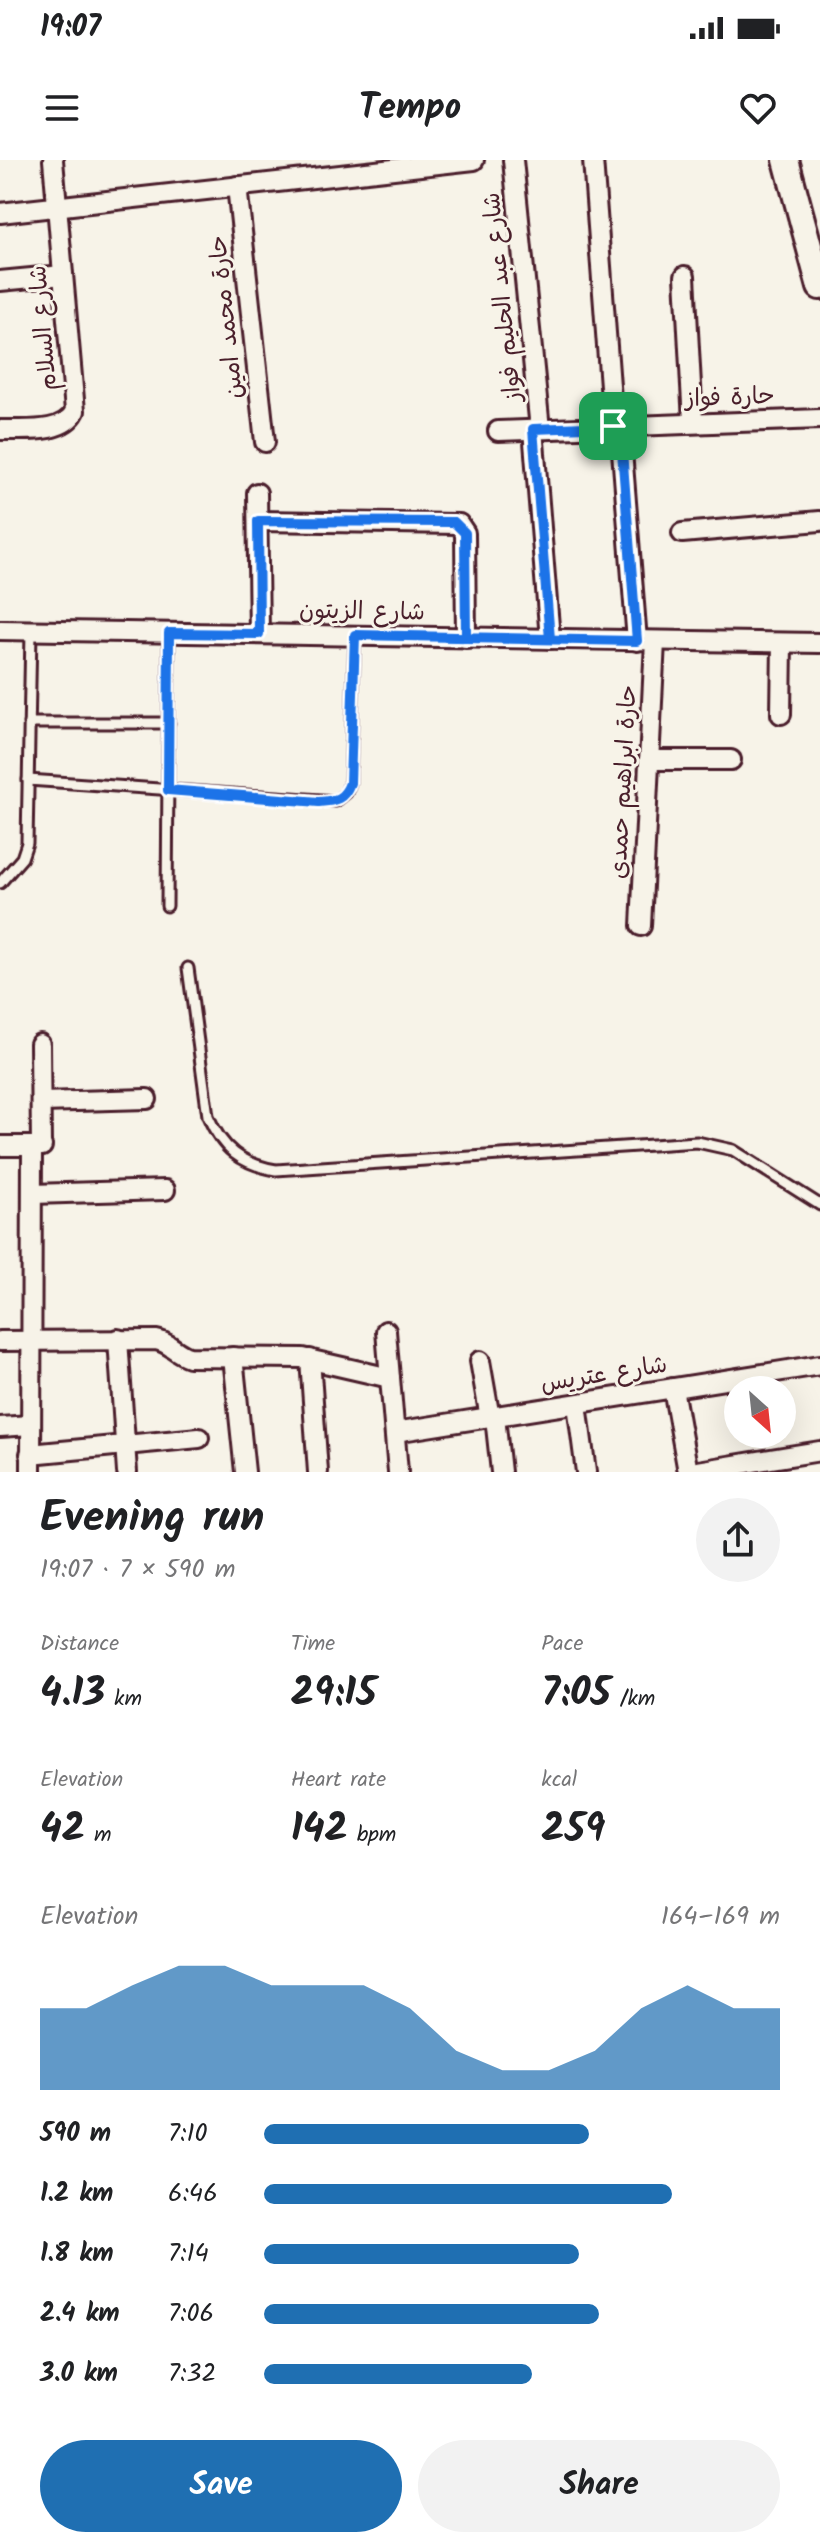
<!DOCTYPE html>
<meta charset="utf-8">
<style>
:root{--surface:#fff;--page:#f2f2f2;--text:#202124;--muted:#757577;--accent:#1f6fb2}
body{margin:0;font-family:Kalam,"Playpen Sans Arabic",sans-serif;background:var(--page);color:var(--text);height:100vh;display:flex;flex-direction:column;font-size:30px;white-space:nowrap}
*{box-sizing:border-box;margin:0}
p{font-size:26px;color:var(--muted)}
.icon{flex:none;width:44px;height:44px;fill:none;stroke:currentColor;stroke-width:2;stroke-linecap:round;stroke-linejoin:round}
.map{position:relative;height:1312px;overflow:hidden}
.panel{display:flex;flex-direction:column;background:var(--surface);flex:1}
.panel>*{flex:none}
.needle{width:52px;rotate:153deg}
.buttons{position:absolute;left:724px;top:1216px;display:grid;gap:16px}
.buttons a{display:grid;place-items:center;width:72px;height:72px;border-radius:50%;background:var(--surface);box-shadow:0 8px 32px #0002;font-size:40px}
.pin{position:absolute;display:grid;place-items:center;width:68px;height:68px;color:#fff;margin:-34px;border-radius:16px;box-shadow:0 4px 12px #0006}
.round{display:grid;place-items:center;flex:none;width:84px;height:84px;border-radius:42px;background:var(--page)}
.overview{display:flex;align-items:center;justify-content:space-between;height:136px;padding:0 40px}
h1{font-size:44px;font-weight:700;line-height:60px}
.metrics{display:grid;grid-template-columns:repeat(3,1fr);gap:12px;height:136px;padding:8px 40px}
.metrics div{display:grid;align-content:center}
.metrics b{font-size:40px;font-weight:700}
.metrics small{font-size:22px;font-weight:400}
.metrics p{font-size:22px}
.chart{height:224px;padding:16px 40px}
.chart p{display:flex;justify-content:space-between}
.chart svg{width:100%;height:144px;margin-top:8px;fill:var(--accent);opacity:.7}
.action{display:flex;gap:16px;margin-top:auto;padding:16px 40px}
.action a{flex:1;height:92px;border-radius:48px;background:var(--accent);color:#fff;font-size:32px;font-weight:700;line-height:92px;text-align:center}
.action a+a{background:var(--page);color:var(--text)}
ul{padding:0 40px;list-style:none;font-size:26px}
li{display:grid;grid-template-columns:128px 96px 1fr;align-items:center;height:60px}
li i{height:20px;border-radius:10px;background:var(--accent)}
.status{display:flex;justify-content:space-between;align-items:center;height:56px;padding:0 40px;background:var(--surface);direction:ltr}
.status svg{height:22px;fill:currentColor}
header{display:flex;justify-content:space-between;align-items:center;height:104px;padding:0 40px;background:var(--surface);font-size:36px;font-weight:700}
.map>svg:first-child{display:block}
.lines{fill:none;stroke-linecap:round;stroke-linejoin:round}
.lane-casing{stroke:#4a1f2b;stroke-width:15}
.street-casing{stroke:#4a1f2b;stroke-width:24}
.secondary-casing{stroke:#4a1f2b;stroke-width:30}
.lane{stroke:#f7f3e8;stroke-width:9}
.street{stroke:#f7f3e8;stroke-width:18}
.secondary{stroke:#f7f3e8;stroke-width:24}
.route-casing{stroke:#fff;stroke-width:16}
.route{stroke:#1a73e8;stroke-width:10}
.labels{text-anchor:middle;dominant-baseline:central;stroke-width:6;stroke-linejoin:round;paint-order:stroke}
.street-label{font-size:24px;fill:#4a1f2b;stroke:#f7f3e8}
</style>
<div class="status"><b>19:07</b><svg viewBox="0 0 49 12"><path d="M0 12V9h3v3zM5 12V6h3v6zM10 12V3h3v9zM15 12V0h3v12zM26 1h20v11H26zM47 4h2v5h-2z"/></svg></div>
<header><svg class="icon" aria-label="menu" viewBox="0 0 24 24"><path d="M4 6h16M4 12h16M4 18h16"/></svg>Tempo<svg class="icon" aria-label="heart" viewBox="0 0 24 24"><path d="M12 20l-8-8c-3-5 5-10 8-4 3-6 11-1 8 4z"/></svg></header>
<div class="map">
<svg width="820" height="1312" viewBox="0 0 820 1312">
<rect width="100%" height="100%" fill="#f7f3e8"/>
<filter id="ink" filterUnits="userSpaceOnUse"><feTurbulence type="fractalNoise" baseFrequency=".0125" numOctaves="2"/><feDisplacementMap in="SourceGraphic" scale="16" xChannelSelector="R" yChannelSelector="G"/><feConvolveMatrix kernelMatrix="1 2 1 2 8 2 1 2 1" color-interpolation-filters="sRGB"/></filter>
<g filter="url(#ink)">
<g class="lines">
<defs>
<g id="lane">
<polyline points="29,563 169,563"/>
<polyline points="28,620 336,641 346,633 350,623 355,475"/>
<polyline points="0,723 22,698 27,683 31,471"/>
<polyline points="167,746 169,473"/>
<path d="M188,808l20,148c14,33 33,48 68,54l421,-28 36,8 87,55"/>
</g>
<g id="street">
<polyline points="513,0 540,269"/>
<polyline points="593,0 613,266"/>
<polyline points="237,26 265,282"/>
<polyline points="0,53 474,0"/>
<polyline points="685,116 693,262"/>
<polyline points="0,121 63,115"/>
<polyline points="620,266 637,481"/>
<polyline points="533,269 550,479"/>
<path d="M0,270c23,-1 63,5 75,-19l-22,-251"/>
<polyline points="498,271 820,259"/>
<polyline points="257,333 259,474"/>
<polyline points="258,361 459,364 465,373 466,478"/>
<polyline points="682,373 820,361"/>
<polyline points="0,470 820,483"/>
<polyline points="781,554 782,483"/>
<polyline points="649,600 731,600"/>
<polyline points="641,766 655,481"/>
<polyline points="40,884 41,986"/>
<polyline points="41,942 147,939"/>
<polyline points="0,986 42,986"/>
<polyline points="32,1034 165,1030"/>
<polyline points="386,1171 398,1312"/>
<polyline points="118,1179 127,1312"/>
<path d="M0,1181l156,-1c14,2 19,13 33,17l114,1 87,20"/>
<polyline points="233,1197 245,1312"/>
<polyline points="310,1199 318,1312"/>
<polyline points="480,1201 490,1258"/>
<polyline points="673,1228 688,1312"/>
<polyline points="577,1244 586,1312"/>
<polyline points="495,1257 501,1312"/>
<polyline points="0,1267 31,1265"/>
<polyline points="395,1272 820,1205"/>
<polyline points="30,1294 199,1278"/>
<polyline points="31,1312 32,986"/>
<polyline points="692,1312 820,1291"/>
</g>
<polyline id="secondary" points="786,0 820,127"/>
</defs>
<use href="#lane" class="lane-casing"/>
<use href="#street" class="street-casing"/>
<use href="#secondary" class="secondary-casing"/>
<use href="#lane" class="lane"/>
<use href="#street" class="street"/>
<use href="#secondary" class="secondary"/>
</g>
</g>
<g class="lines" filter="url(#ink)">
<defs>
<path id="route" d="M613,266l-80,3 17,210 -195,-4 -5,148c-6,16 -14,18 -31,19l-151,-12 1,-157 90,1 -1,-113 196,1 11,11 1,105 171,3 -17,-215h-7"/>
</defs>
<use href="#route" class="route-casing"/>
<use href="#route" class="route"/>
</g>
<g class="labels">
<g class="street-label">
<text transform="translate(503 137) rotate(-96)">شارع عبد الحليم فواز</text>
<text transform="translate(227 157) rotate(-96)">حارة محمد امين</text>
<text transform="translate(44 168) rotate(-95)">شارع السلام</text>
<text transform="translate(730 238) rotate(-2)">حارة فواز</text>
<text transform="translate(362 452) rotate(1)">شارع الزيتون</text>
<text transform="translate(624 622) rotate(-87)">حارة ابراهيم حمدى</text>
<text transform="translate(604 1215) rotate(-9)">شارع عتريس</text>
</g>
</g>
</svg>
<div class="buttons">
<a><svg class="needle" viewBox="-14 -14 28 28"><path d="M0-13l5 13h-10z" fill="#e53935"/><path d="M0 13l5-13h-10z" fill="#757577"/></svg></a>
</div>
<div class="pin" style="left:613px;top:266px;background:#1e9e55"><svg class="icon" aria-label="arrive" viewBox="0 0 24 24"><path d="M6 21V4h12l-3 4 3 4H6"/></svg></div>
</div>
<section class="panel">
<div class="overview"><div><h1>Evening run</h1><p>19:07 · 7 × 590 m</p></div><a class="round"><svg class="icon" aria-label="share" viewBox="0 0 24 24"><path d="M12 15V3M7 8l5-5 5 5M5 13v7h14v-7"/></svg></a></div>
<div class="metrics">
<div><p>Distance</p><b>4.13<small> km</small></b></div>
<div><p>Time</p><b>29:15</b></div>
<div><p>Pace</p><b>7:05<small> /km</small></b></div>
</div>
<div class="metrics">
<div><p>Elevation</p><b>42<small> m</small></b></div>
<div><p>Heart rate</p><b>142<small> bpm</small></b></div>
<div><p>kcal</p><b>259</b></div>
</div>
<div class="chart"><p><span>Elevation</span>164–169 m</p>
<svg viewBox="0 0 160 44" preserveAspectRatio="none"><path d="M0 44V19L10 19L20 12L30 6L40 6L50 12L60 12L70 12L80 19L90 32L100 38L110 38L120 32L130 19L140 12L150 19L160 19V44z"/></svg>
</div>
<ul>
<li><b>590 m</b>7:10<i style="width:63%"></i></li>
<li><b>1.2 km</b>6:46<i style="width:79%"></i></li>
<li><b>1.8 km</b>7:14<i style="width:61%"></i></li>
<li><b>2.4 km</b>7:06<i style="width:65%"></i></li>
<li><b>3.0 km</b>7:32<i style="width:52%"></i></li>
</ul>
<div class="action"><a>Save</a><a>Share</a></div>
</section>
